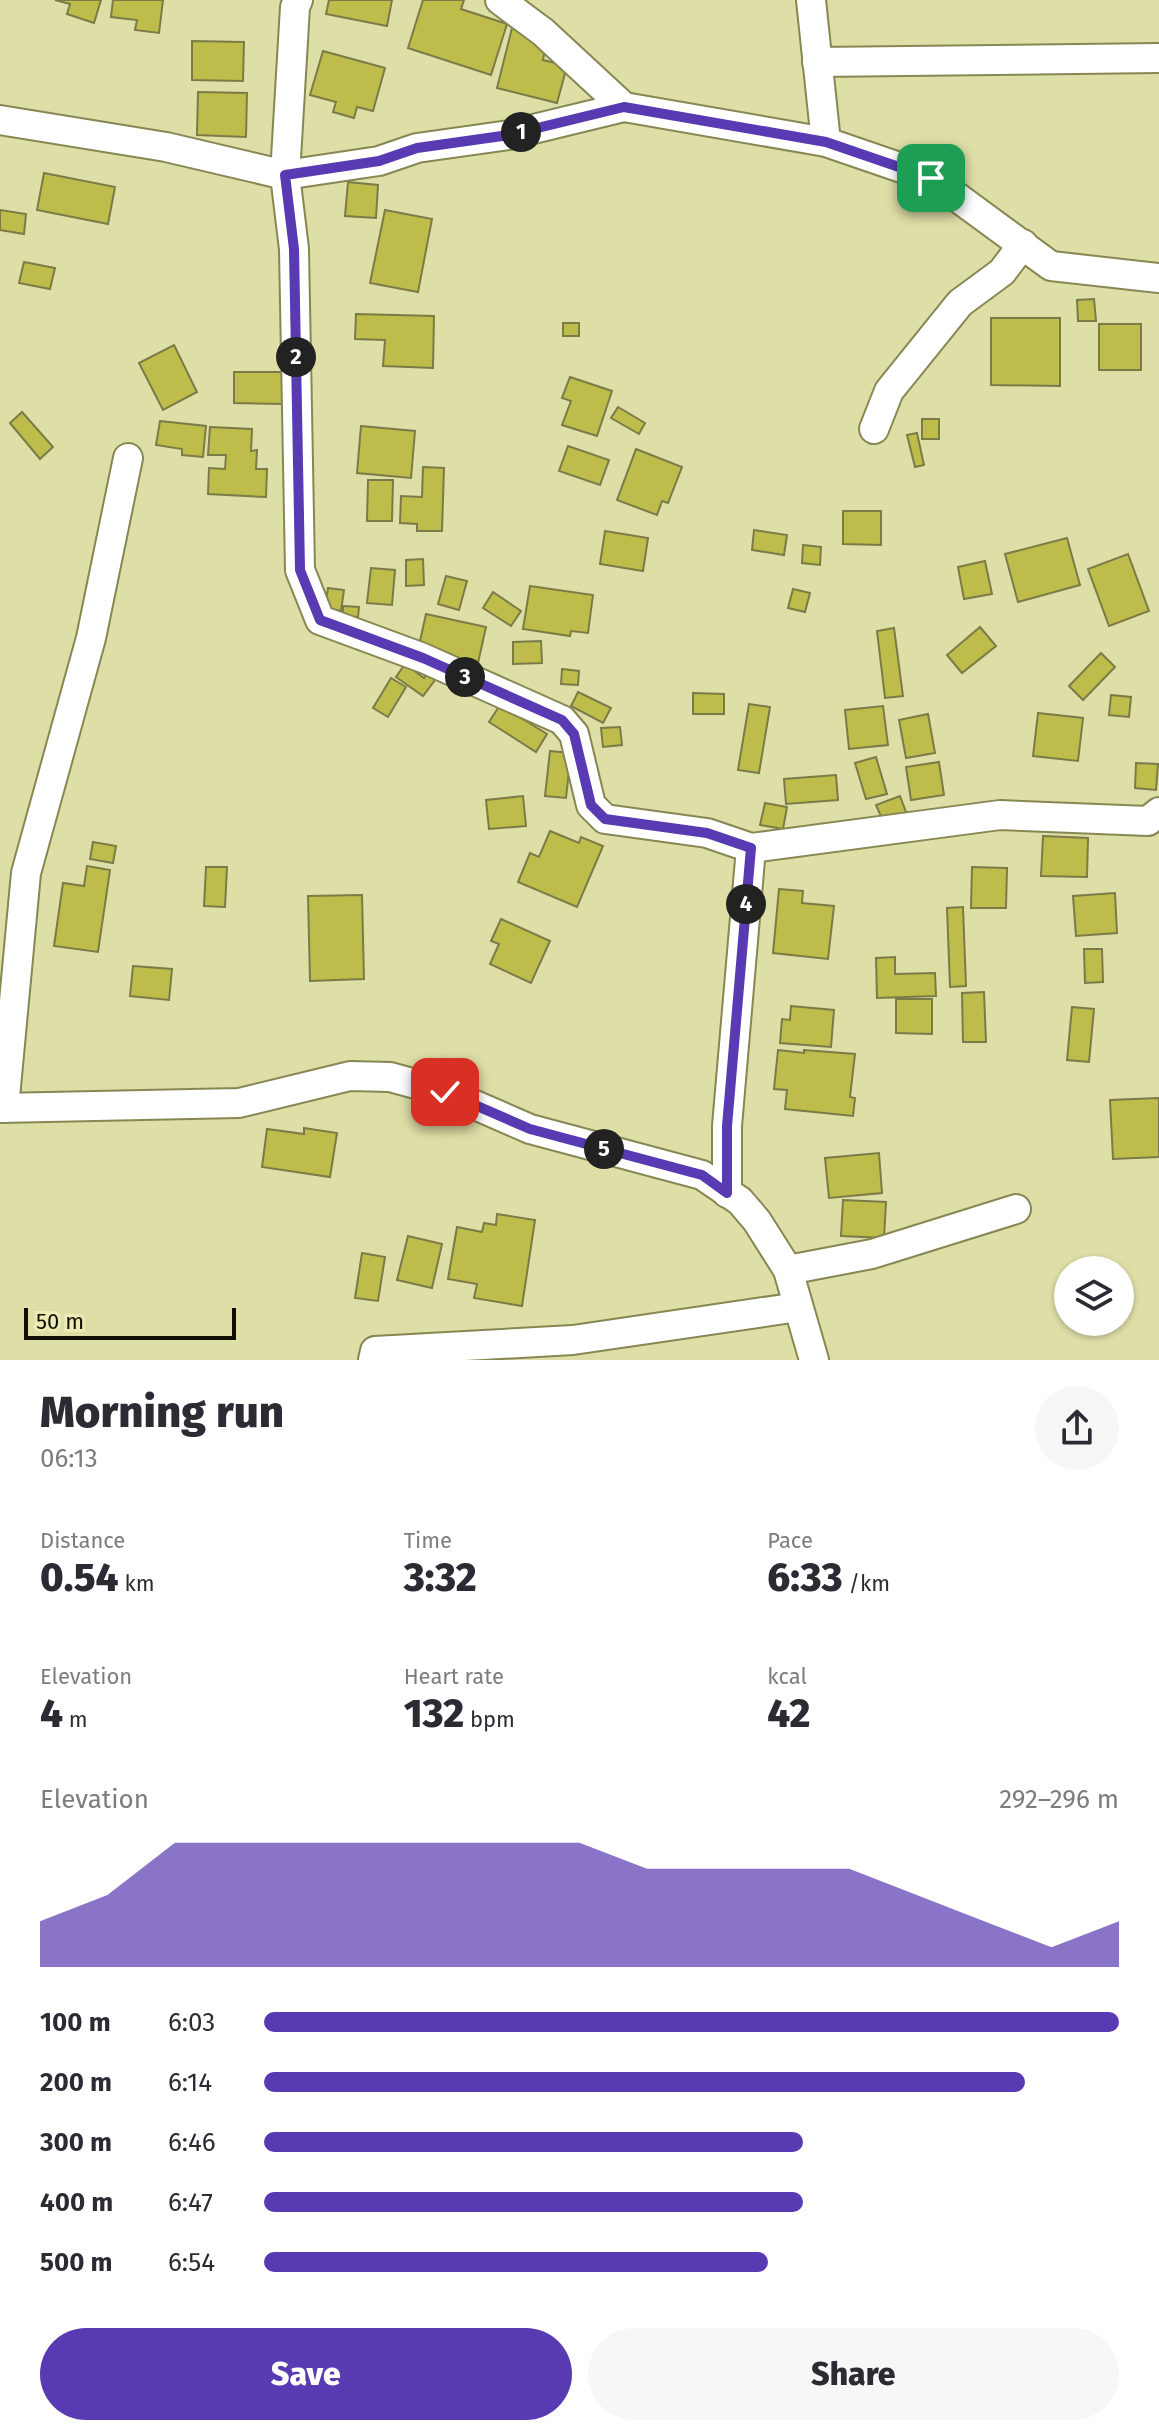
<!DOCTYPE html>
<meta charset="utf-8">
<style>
:root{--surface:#fff;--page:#f7f7f7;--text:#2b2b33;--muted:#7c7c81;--accent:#583ab2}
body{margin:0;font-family:"Fira Sans",sans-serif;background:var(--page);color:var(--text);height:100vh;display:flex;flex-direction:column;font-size:30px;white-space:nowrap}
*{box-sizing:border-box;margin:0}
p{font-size:26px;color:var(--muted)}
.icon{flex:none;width:44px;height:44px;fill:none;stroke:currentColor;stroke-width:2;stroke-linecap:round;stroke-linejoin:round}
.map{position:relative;height:1360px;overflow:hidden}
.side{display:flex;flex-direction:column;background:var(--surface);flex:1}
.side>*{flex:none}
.tools{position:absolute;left:1054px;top:1256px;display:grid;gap:16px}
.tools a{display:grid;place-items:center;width:80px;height:80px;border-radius:50%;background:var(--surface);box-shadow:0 2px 6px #0004;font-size:40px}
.scale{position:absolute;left:24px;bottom:20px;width:212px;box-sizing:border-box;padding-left:8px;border:4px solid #0f0e00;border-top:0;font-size:22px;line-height:28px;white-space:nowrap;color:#0f0e00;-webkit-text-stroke:6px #ebecb4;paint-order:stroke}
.pin{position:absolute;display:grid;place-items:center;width:68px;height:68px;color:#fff;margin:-34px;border-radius:16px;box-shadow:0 4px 12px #0006}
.km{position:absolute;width:40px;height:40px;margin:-20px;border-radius:50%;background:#222;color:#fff;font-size:22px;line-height:40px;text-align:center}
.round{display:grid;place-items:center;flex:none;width:84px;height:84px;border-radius:42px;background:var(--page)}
.head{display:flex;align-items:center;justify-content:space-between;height:136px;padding:0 40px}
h1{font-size:44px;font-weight:800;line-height:60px}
.figures{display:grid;grid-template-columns:repeat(3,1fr);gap:12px;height:136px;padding:8px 40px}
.figures div{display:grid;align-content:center}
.figures b{font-size:40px;font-weight:800}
.figures small{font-size:22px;font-weight:400}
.figures p{font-size:22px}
.chart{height:224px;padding:16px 40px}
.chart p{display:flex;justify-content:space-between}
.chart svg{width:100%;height:144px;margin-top:8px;fill:var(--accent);opacity:.7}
.cta{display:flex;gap:16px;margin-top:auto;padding:16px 40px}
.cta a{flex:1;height:92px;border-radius:48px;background:var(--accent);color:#fff;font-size:32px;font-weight:800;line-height:92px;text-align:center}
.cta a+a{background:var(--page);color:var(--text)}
ul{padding:0 40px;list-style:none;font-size:26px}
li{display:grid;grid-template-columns:128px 96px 1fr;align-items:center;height:60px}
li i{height:20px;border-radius:10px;background:var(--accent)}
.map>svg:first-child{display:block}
.building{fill:#bebd4b;stroke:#7b7b47;stroke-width:2}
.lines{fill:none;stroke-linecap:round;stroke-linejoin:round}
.minor-casing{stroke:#878753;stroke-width:32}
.minor{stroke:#fff;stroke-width:28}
.route-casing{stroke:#fff;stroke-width:16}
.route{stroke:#583ab2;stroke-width:10}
</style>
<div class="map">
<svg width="1159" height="1360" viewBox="0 0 1159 1360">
<rect width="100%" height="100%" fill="#dedea7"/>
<g class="building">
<polygon points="55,0 101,0 94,23 67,14 70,4"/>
<polygon points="113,0 163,0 159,33 135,30 137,20 111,17"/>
<polygon points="329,0 392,0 387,26 326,14"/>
<polygon points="423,0 464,0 461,9 507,24 491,75 408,48"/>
<polygon points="512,28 535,34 546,44 543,60 567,66 557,103 497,88"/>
<polygon points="192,41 244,42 243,81 192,80"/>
<polygon points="323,51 385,68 373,111 357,107 354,118 333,112 336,102 310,95"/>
<polygon points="198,92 247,93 246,137 197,135"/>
<polygon points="44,173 115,187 108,224 37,210"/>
<polygon points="348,182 378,185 376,218 345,216"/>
<polygon points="0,210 26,214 24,234 0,230"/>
<polygon points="385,210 432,219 418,292 370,283"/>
<polygon points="24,262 55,268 50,289 19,283"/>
<polygon points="1094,299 1096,321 1078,321 1077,300"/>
<polygon points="356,314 434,316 433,368 383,366 385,340 355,339"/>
<polygon points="991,318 1060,318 1060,386 991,385"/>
<rect x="563" y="323" width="16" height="13"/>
<rect x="1099" y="324" width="42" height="46"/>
<polygon points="174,345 197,392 163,410 139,363"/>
<polygon points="234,372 284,372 284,404 234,403"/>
<polygon points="570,377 612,391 597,436 562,425 571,401 562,398"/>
<polygon points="618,407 645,423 639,434 611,418"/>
<polygon points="22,412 53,447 40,459 10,423"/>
<rect x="922" y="419" width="17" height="20"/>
<polygon points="160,421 206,426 203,457 182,455 182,449 156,445"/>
<polygon points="361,426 415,431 411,478 357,473"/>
<polygon points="210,427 252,429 251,451 257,450 256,469 267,469 266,497 208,494 209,468 225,469 226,455 208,455"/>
<polygon points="917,433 924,465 915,467 907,435"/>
<polygon points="568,446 609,460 600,485 559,471"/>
<polygon points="636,449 682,467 668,503 662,501 657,515 617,500"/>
<polygon points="423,467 444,468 442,531 417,531 417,524 400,523 401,496 422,497"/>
<polygon points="368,480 393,480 392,521 367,521"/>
<polygon points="843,511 881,511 881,545 843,544"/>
<polygon points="754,530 787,535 784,555 752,550"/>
<polygon points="605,531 648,538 643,571 600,564"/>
<polygon points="1067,538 1080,585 1018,602 1005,554"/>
<polygon points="803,545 821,547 820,565 802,563"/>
<polygon points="1128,554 1149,611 1109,626 1088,569"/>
<polygon points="423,559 424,585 406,586 406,560"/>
<polygon points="985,561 992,594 964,599 958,567"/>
<polygon points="371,568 395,570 392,605 367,603"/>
<polygon points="446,576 467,581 459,610 438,604"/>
<polygon points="530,586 593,595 588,633 571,631 570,636 523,629"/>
<polygon points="328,588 344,590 341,611 325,608"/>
<polygon points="793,589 810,593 805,612 788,608"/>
<polygon points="493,592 521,611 511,626 483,608"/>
<polygon points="343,606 359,607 358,617 343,616"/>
<polygon points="426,614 486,627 478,663 418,650"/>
<polygon points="980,627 996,646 962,673 947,655"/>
<polygon points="894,628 903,696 885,698 877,631"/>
<polygon points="541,641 542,663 513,664 513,642"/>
<polygon points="1101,653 1115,667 1083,700 1069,686"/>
<polygon points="405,664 424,678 427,674 435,680 423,696 396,677"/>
<polygon points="562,669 579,671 578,685 561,684"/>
<polygon points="391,678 406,687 388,717 373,708"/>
<polygon points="578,692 611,708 603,723 571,706"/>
<polygon points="693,693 724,694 724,714 693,714"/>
<polygon points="1111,695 1131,697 1129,717 1109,715"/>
<polygon points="749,704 770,707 759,773 738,770"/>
<polygon points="500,705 547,734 536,752 489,722"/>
<polygon points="883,706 888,745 849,749 845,710"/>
<polygon points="1038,713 1083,718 1078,761 1033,756"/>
<polygon points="928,714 935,753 906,758 899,720"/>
<polygon points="620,727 622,745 603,747 601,728"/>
<polygon points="550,751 571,753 566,798 545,796"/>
<polygon points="876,757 887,794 866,799 855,763"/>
<polygon points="939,762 944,795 911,800 906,767"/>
<polygon points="1136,763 1158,764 1156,790 1135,788"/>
<polygon points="836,775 838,800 786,804 784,779"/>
<polygon points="523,796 526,826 489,829 486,800"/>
<polygon points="900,796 906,812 883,821 876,805"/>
<polygon points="765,803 787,807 783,829 760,825"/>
<polygon points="550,831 579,843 581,837 603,846 577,907 518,882 530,853 539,857"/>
<polygon points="1043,836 1088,838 1087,877 1041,876"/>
<polygon points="93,842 116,846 113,863 90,859"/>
<polygon points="87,866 110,870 98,952 54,946 63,883 84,886"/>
<polygon points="206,867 227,867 225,907 204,906"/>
<polygon points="972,867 1007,868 1006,908 971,908"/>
<polygon points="779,889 803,891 802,903 834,906 828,959 773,953"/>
<polygon points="1115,893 1117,933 1076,936 1073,896"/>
<polygon points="362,895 364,979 310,981 308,896"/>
<polygon points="963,907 966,986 950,987 947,908"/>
<polygon points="501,919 550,941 531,983 490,964 499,944 491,941"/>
<polygon points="1084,949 1102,949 1103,982 1085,983"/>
<polygon points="895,957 895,974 935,973 936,996 877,998 876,958"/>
<polygon points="133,966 172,969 169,1000 130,996"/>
<polygon points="984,992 986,1042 963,1042 962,993"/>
<polygon points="896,999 932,999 932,1034 896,1033"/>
<polygon points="791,1006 834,1010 831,1047 780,1043 782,1019 790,1020"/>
<polygon points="1072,1007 1094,1009 1089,1062 1067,1060"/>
<polygon points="778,1050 804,1053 804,1050 855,1054 850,1097 855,1098 853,1116 785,1109 787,1090 774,1089"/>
<polygon points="1159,1098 1159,1157 1113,1159 1110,1100"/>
<polygon points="304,1128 337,1133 330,1177 262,1167 267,1129 304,1134"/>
<polygon points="879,1153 882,1193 829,1198 825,1158"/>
<polygon points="843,1200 886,1202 884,1238 841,1236"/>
<polygon points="497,1214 535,1220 522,1306 474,1298 477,1284 448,1279 457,1227 482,1232 484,1223 496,1225"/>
<polygon points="408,1236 442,1244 432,1288 397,1280"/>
<polygon points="362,1253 385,1257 378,1301 355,1298"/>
</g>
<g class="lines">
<defs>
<g id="minor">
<polyline points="298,0 295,7 285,175 379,161 417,148 509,135 624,107"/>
<polyline points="500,0 543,32 624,107 826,142 931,178 1051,266 1159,278"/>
<polyline points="811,0 826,142"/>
<polyline points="817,62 1159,58"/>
<polyline points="0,120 166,147 285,175 294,249 300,570 320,620 423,658 562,720 574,734 591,805 605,819 707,833 751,848 1000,815 1148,821 1159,812"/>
<polyline points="874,429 889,391 960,303 1002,272 1023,244"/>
<polyline points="0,1108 239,1103 350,1076 390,1077 445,1092 530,1129 702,1175 740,1201 757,1221 788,1270 814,1360"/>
<polyline points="4,1108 26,873 91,638 128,458"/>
<polyline points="727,1193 727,1126 751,848"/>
<polyline points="788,1270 872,1254 1016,1209"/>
<polyline points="373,1360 375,1351 573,1340 798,1307"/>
</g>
</defs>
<use href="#minor" class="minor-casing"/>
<use href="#minor" class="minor"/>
</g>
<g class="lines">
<defs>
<polyline id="route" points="445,1092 530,1129 702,1175 727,1193 727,1126 751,848 707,833 605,819 591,805 574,734 562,720 423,658 320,620 300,570 294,249 285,175 379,161 417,148 509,135 624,107 826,142 931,178"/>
</defs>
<use href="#route" class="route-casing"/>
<use href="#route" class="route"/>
</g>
</svg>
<div class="tools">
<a><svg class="icon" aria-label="layers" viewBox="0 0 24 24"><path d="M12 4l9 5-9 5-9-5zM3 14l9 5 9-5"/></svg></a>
</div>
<div class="scale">50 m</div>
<div class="pin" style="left:931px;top:178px;background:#1e9e55"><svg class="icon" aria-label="arrive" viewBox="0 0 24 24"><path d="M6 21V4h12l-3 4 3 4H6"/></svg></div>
<div class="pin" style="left:445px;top:1092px;background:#d93025"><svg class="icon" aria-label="check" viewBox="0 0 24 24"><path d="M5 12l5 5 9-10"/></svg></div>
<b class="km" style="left:521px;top:132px">1</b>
<b class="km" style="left:296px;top:357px">2</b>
<b class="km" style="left:465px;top:677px">3</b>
<b class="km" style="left:746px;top:904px">4</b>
<b class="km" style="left:604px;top:1149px">5</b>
</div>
<section class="side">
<div class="head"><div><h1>Morning run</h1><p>06:13</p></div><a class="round"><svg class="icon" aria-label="share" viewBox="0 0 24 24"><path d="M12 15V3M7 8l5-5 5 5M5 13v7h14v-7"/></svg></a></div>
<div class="figures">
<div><p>Distance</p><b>0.54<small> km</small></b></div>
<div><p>Time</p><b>3:32</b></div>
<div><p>Pace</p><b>6:33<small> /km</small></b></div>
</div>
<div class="figures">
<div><p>Elevation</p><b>4<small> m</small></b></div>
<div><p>Heart rate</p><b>132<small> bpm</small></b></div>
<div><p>kcal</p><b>42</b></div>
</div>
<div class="chart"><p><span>Elevation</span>292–296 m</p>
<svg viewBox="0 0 160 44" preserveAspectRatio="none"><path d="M0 44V30L10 22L20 6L30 6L40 6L50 6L60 6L70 6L80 6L90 14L100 14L110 14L120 14L130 22L140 30L150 38L160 30V44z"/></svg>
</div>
<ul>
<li><b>100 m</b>6:03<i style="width:100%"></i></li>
<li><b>200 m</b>6:14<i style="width:89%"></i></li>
<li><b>300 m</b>6:46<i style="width:63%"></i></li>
<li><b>400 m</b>6:47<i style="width:63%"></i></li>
<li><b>500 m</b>6:54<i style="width:59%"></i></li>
</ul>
<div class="cta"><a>Save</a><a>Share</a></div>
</section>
